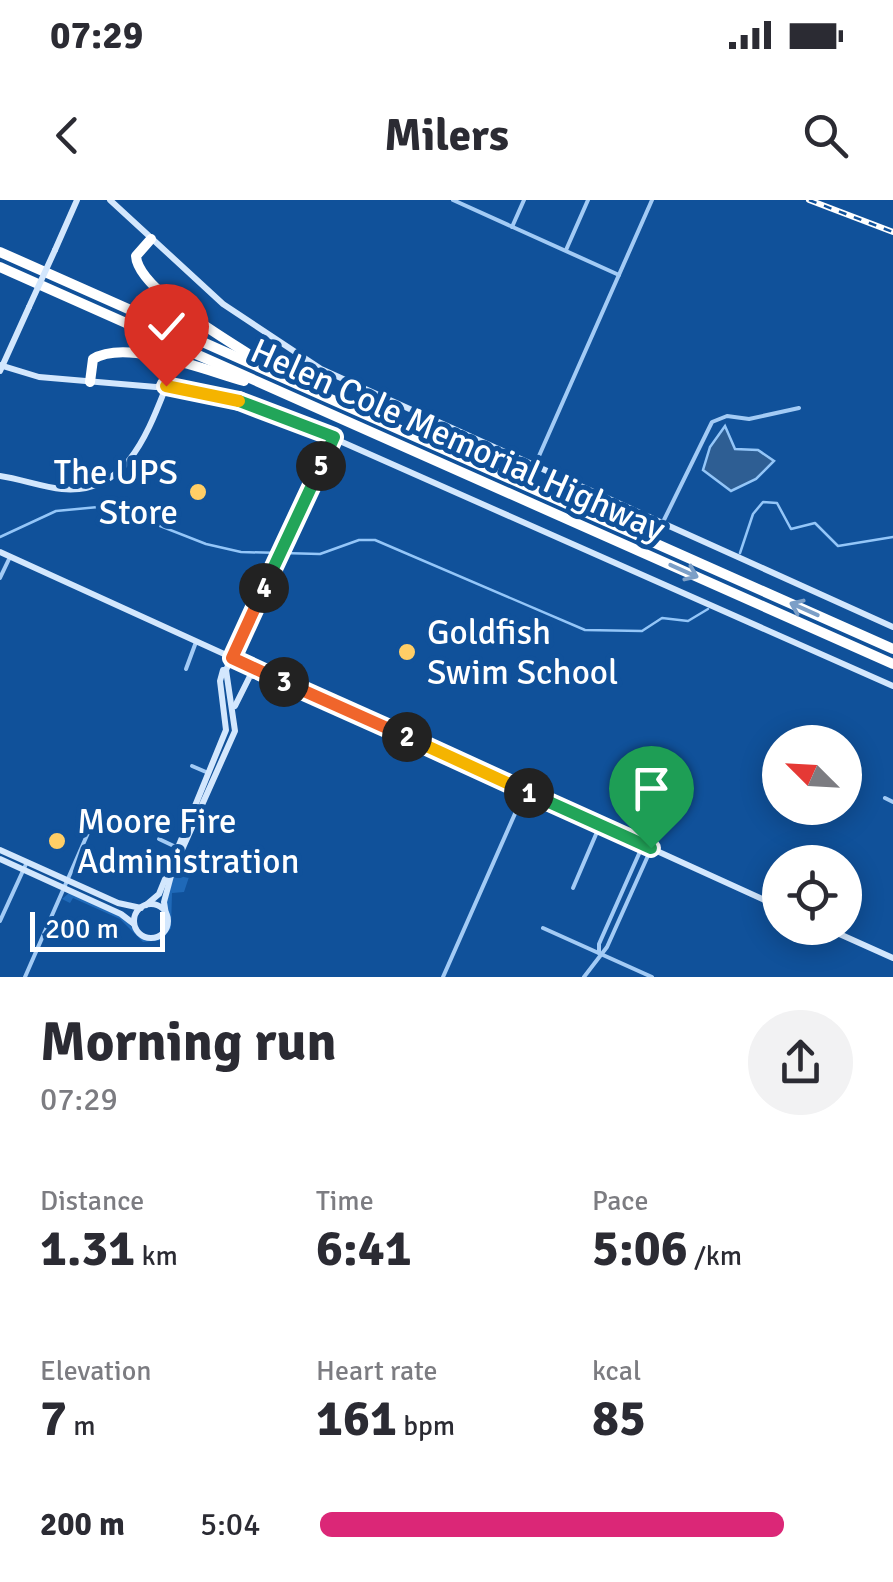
<!DOCTYPE html>
<style>
:root{--surface:#fff;--page:#f2f2f3;--text:#2b2b33;--muted:#7c7c81;--accent:#db2777}
body{margin:0;font-family:Signika,sans-serif;background:var(--page);color:var(--text);height:100vh;display:flex;flex-direction:column;font-size:38px;white-space:nowrap}
*{box-sizing:border-box;margin:0}
p{font-size:32px;color:var(--muted)}
.icon{flex:none;width:55px;height:55px;fill:none;stroke:currentColor;stroke-width:2;stroke-linecap:round;stroke-linejoin:round}
.map{position:relative;height:777px;overflow:hidden}
.sheet{display:flex;flex-direction:column;background:var(--surface);flex:1}
.sheet>*{flex:none}
.needle{width:65px;rotate:294deg}
.fabs{position:absolute;left:762px;top:525px;display:grid;gap:20px}
.fabs a{display:grid;place-items:center;width:100px;height:100px;border-radius:50%;background:var(--surface);box-shadow:0 5px 25px #0003;font-size:50px}
.scale{position:absolute;left:30px;bottom:25px;width:135px;box-sizing:border-box;padding-left:10px;border:5px solid #fff;border-top:0;font-size:28px;line-height:35px;white-space:nowrap;color:#fff;-webkit-text-stroke:8px #10519a;paint-order:stroke}
.pin{position:absolute;display:grid;place-items:center;width:85px;height:85px;color:#fff;margin:-102px -42px;border-radius:50% 50% 50% 0;rotate:-45deg;box-shadow:0 0 10px #0007}
.pin .icon{rotate:45deg}
.km{position:absolute;width:50px;height:50px;margin:-25px;border-radius:50%;background:#222;color:#fff;font-size:28px;line-height:50px;text-align:center}
.round{display:grid;place-items:center;flex:none;width:105px;height:105px;border-radius:52px;background:var(--page)}
.summary{display:flex;align-items:center;justify-content:space-between;height:170px;padding:0 40px}
h1{font-size:55px;font-weight:700;line-height:75px}
.figures{display:grid;grid-template-columns:repeat(3,1fr);gap:15px;height:170px;padding:10px 40px}
.figures div{display:grid;align-content:center}
.figures b{font-size:50px;font-weight:700}
.figures small{font-size:28px;font-weight:400}
.figures p{font-size:28px}
ul{padding:0 40px;list-style:none;font-size:32px}
li{display:grid;grid-template-columns:160px 120px 1fr;align-items:center;height:75px}
li i{height:25px;border-radius:12px;background:var(--accent)}
.status{display:flex;justify-content:space-between;align-items:center;height:70px;padding:0 50px;background:var(--surface);direction:ltr}
.status svg{height:28px;fill:currentColor}
header{display:flex;justify-content:space-between;align-items:center;height:130px;padding:0 40px;background:var(--surface);font-size:45px;font-weight:700}
.map>svg:first-child{display:block}
.green{fill:#1f69b8}
.water{fill:#2e5e93;stroke:#94c6f8;stroke-width:2.5}
.lines{fill:none;stroke-linecap:round;stroke-linejoin:round}
.stream{stroke:#94c6f8;stroke-width:2.5}
.street{stroke:#a3cbf5;stroke-width:4}
.secondary{stroke:#d3e7fd;stroke-width:6}
.highway{stroke:#fff;stroke-width:10}
.rail-casing{stroke:#fff;stroke-width:6}
.rail{stroke:#10519a;stroke-width:2.5;stroke-dasharray:8;stroke-linecap:butt}
.secondary-bridge{stroke:#d3e7fd;stroke-width:6}
.oneway{stroke:#7c9fc7}
.split-1-casing{stroke:#fff;stroke-width:20}
.split-2-casing{stroke:#fff;stroke-width:20}
.split-3-casing{stroke:#fff;stroke-width:20}
.split-4-casing{stroke:#fff;stroke-width:20}
.split-5-casing{stroke:#fff;stroke-width:20}
.split-6-casing{stroke:#fff;stroke-width:20}
.split-7-casing{stroke:#fff;stroke-width:20}
.split-1{stroke:#22a559;stroke-width:12}
.split-2{stroke:#f5b400;stroke-width:12}
.split-3{stroke:#f0652b;stroke-width:12}
.split-4{stroke:#f0652b;stroke-width:12}
.split-5{stroke:#22a559;stroke-width:12}
.split-6{stroke:#22a559;stroke-width:12}
.split-7{stroke:#f5b400;stroke-width:12}
.poi-dot{fill:#ffce66;stroke:#10519a;stroke-width:4}
.labels{text-anchor:middle;dominant-baseline:central;stroke-width:10;stroke-linejoin:round;paint-order:stroke}
.street-label{font-size:35px;fill:#fff;stroke:#10519a}
.poi-label{font-size:35px;fill:#fff;stroke:#10519a;text-anchor:start}
</style>
<div class="status"><b>07:29</b><svg viewBox="0 0 49 12"><path d="M0 12V9h3v3zM5 12V6h3v6zM10 12V3h3v9zM15 12V0h3v12zM26 1h20v11H26zM47 4h2v5h-2z"/></svg></div>
<header><svg class="icon" aria-label="back" viewBox="0 0 24 24"><path d="M15 5l-7 7 7 7"/></svg>Milers<svg class="icon" aria-label="search" viewBox="0 0 24 24"><circle cx="10" cy="10" r="6"/><path d="M15 15l6 6"/></svg></header>
<div class="map">
<svg width="893" height="777" viewBox="0 0 893 777">
<rect width="100%" height="100%" fill="#10519a"/>
<polygon class="green" points="186,656 195,659 184,692 172,693 171,728 162,740 143,742 120,719 73,698 70,703 62,699 69,693 122,716 141,738 157,739 167,731 165,709 173,677"/>
<polygon class="water" points="725,226 735,249 758,250 774,261 756,279 731,291 703,270 710,247"/>
<g class="lines">
<g class="stream">
<polyline points="0,337 56,311 109,306 206,344 241,352 320,354 359,340 375,340 585,430 642,431 662,418 688,421 708,409"/>
<polyline points="740,353 753,314 763,302 777,303 791,329 815,323 838,346 893,337"/>
</g>
<g class="street">
<polyline points="453,0 619,75"/>
<polyline points="512,27 524,0"/>
<polyline points="566,50 588,0"/>
<polyline points="535,265 652,0"/>
<polyline points="662,324 712,222 727,216 749,219 799,208"/>
<polyline points="0,378 10,357"/>
<polyline points="186,469 196,442"/>
<polyline points="192,566 206,572"/>
<polyline points="885,598 893,602"/>
<polyline points="159,639 178,648"/>
<polyline points="573,688 600,625"/>
<polyline points="0,721 27,662"/>
<polyline points="543,728 652,777"/>
<polyline points="599,753 599,744 642,647"/>
<polyline points="25,777 98,610"/>
<polyline points="443,777 525,591"/>
<polyline points="584,777 607,747 651,649"/>
</g>
<g class="secondary">
<polyline points="110,0 223,104 321,169 893,427"/>
<polyline points="55,50 77,0"/>
<polyline points="0,165 39,177 191,190 272,211 893,486"/>
<polyline points="0,171 29,107"/>
<path d="M0,276c21,3 42,11 62,13 63,6 85,-54 104,-102"/>
<polyline points="0,352 780,707"/>
<polyline points="235,506 250,476 263,475"/>
<polyline points="0,650 118,703 141,708"/>
<polyline points="0,659 121,714 134,724"/>
<circle cx="151" cy="721" r="17"/>
<polyline points="146,705 159,694 226,530 220,481 223,470"/>
<polyline points="166,715 164,702 172,672 235,531 226,470 334,237"/>
<polyline points="826,728 893,758"/>
</g>
<g class="highway">
<path d="M151,39l-15,17c2,35 98,87 126,107"/>
<polyline points="0,52 893,449"/>
<polyline points="0,67 893,464"/>
<path d="M90,182l3,-23c33,-21 115,12 151,22"/>
</g>
<defs>
<polyline id="rail" points="809,0 893,32"/>
</defs>
<use href="#rail" class="rail-casing"/>
<use href="#rail" class="rail"/>
<polyline class="secondary-bridge" points="29,107 55,50"/>
</g>
<defs><path id="oneway-shaft" d="M-6 0H5M1.5-3L5.5 0L1.5 3" fill="none" stroke-width="1.6" stroke-linecap="round" stroke-linejoin="round" transform="scale(2.5)"/></defs>
<g class="oneway">
<use href="#oneway-shaft" transform="translate(684 371) rotate(24)"/>
<use href="#oneway-shaft" transform="translate(804 409) rotate(-156)"/>
</g>
<g class="lines">
<defs>
<polyline id="split-1" points="529,593 651,648"/>
<polyline id="split-2" points="407,537 529,593"/>
<polyline id="split-3" points="284,482 407,537"/>
<polyline id="split-4" points="264,388 232,458 284,482"/>
<polyline id="split-5" points="264,388 321,266"/>
<polyline id="split-6" points="239,201 334,237 321,266"/>
<polyline id="split-7" points="166,186 239,201"/>
</defs>
<use href="#split-1" class="split-1-casing"/>
<use href="#split-2" class="split-2-casing"/>
<use href="#split-3" class="split-3-casing"/>
<use href="#split-4" class="split-4-casing"/>
<use href="#split-5" class="split-5-casing"/>
<use href="#split-6" class="split-6-casing"/>
<use href="#split-7" class="split-7-casing"/>
<use href="#split-1" class="split-1"/>
<use href="#split-2" class="split-2"/>
<use href="#split-3" class="split-3"/>
<use href="#split-4" class="split-4"/>
<use href="#split-5" class="split-5"/>
<use href="#split-6" class="split-6"/>
<use href="#split-7" class="split-7"/>
</g>
<g class="poi-dot">
<circle cx="198" cy="292" r="10"/>
<circle cx="407" cy="452" r="10"/>
<circle cx="57" cy="641" r="10"/>
</g>
<g class="labels">
<g class="street-label">
<text transform="translate(458 240) rotate(24)">Helen Cole Memorial Highway</text>
</g>
<g class="poi-label">
<text x="178" y="272" text-anchor="end">The UPS<tspan x="178" dy="40">Store</tspan></text>
<text x="427" y="432">Goldfish<tspan x="427" dy="40">Swim School</tspan></text>
<text x="77" y="621">Moore Fire<tspan x="77" dy="40">Administration</tspan></text>
</g>
</g>
</svg>
<div class="fabs">
<a><svg class="needle" viewBox="-14 -14 28 28"><path d="M0-13l5 13h-10z" fill="#e53935"/><path d="M0 13l5-13h-10z" fill="#7c7c81"/></svg></a>
<a><svg class="icon" aria-label="locate" viewBox="0 0 24 24"><circle cx="12" cy="12" r="6"/><path d="M12 2v4M12 18v4M2 12h4M18 12h4"/></svg></a>
</div>
<div class="scale">200 m</div>
<div class="pin" style="left:651px;top:648px;background:#1e9e55"><svg class="icon" aria-label="arrive" viewBox="0 0 24 24"><path d="M6 21V4h12l-3 4 3 4H6"/></svg></div>
<div class="pin" style="left:166px;top:186px;background:#d93025"><svg class="icon" aria-label="check" viewBox="0 0 24 24"><path d="M5 12l5 5 9-10"/></svg></div>
<b class="km" style="left:529px;top:593px">1</b>
<b class="km" style="left:407px;top:537px">2</b>
<b class="km" style="left:284px;top:482px">3</b>
<b class="km" style="left:264px;top:388px">4</b>
<b class="km" style="left:321px;top:266px">5</b>
</div>
<section class="sheet">
<div class="summary"><div><h1>Morning run</h1><p>07:29</p></div><a class="round"><svg class="icon" aria-label="share" viewBox="0 0 24 24"><path d="M12 15V3M7 8l5-5 5 5M5 13v7h14v-7"/></svg></a></div>
<div class="figures">
<div><p>Distance</p><b>1.31<small> km</small></b></div>
<div><p>Time</p><b>6:41</b></div>
<div><p>Pace</p><b>5:06<small> /km</small></b></div>
</div>
<div class="figures">
<div><p>Elevation</p><b>7<small> m</small></b></div>
<div><p>Heart rate</p><b>161<small> bpm</small></b></div>
<div><p>kcal</p><b>85</b></div>
</div>
<ul>
<li><b>200 m</b>5:04<i style="width:87%"></i></li>
</ul>
</section>
